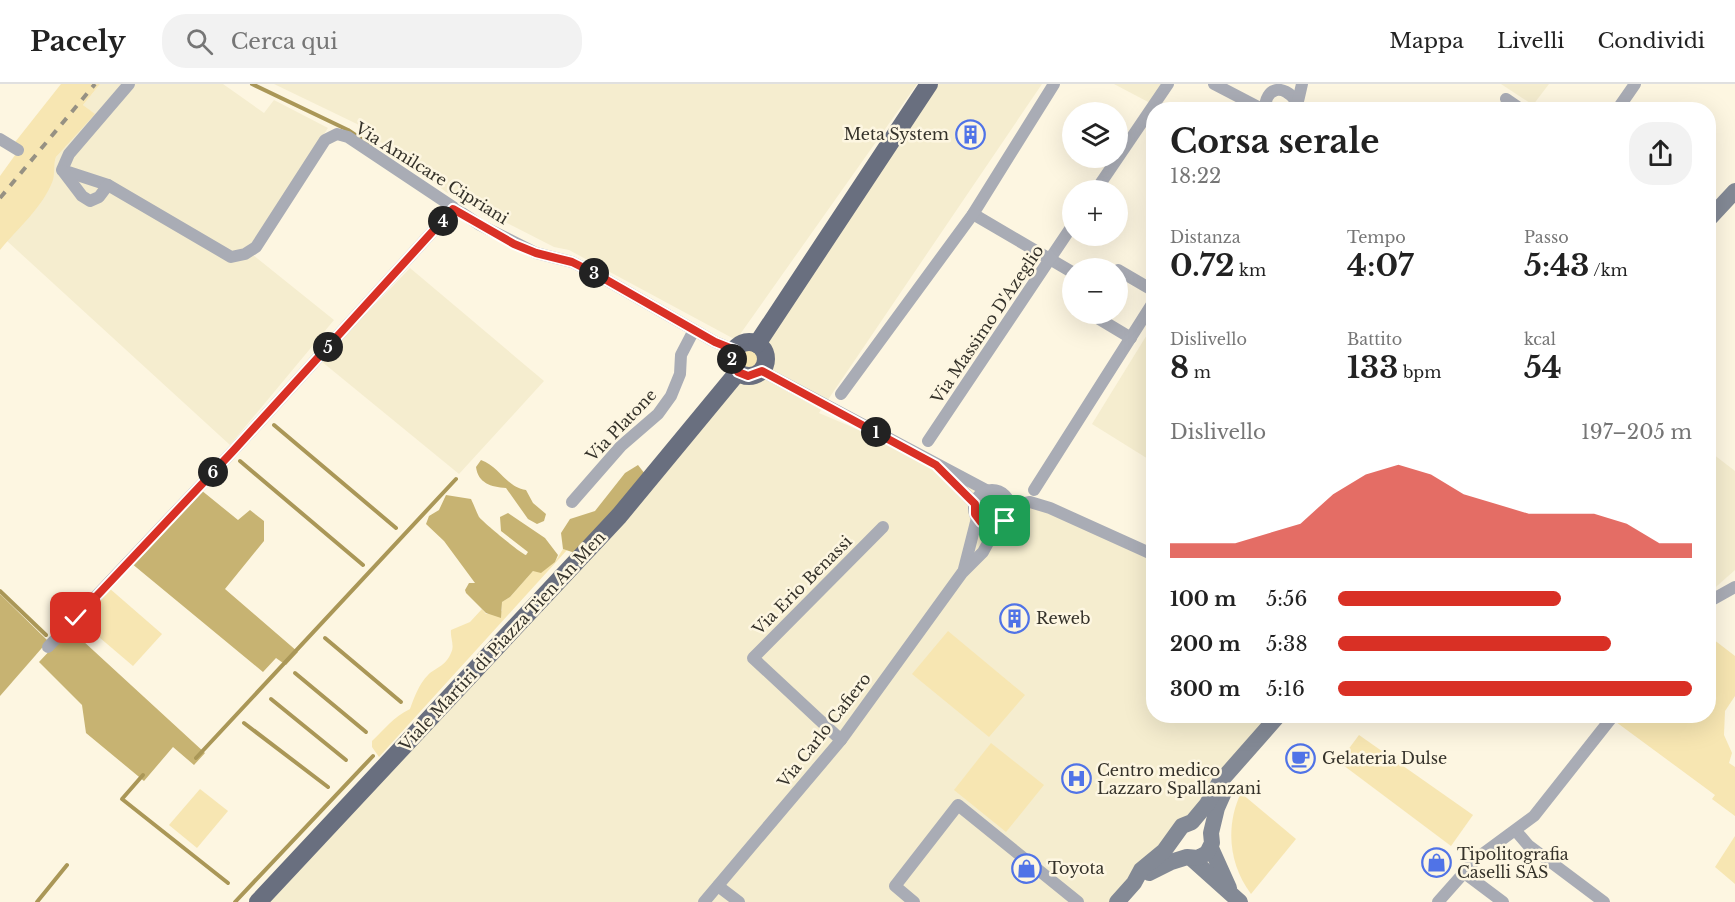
<!DOCTYPE html>
<html lang="it">
<meta charset="utf-8">
<style>
:root{--surface:#fff;--page:#f2f2f2;--text:#222;--muted:#767676;--line:#e0e0e0;--accent:#d93025}
body{margin:0;font-family:"Libre Baskerville",serif;background:var(--page);color:var(--text);height:100vh;display:flex;flex-direction:column;font-size:22px;white-space:nowrap}
*{box-sizing:border-box;margin:0}
p{font-size:20px;color:var(--muted)}
.icon{flex:none;width:33px;height:33px;fill:none;stroke:currentColor;stroke-width:2;stroke-linecap:round;stroke-linejoin:round}
.map{position:relative;flex:1;overflow:hidden}
.side{position:absolute;left:1146px;top:18px;width:570px;height:621px;display:flex;flex-direction:column;background:var(--surface);border-radius:24px;box-shadow:0 6px 24px #0002}
.side>*{flex:none}
.buttons{position:absolute;left:1062px;top:18px;display:grid;gap:12px}
.buttons a{display:grid;place-items:center;width:66px;height:66px;border-radius:50%;background:var(--surface);box-shadow:0 6px 24px #0002;font-size:30px}
.pin{position:absolute;display:grid;place-items:center;width:51px;height:51px;color:#fff;margin:-26px;border-radius:12px;box-shadow:0 3px 9px #0006}
.km{position:absolute;width:30px;height:30px;margin:-15px;border-radius:50%;background:#222;color:#fff;font-size:16px;line-height:30px;text-align:center}
.round{display:grid;place-items:center;flex:none;width:63px;height:63px;border-radius:24px;background:var(--page)}
.head{display:flex;align-items:center;justify-content:space-between;height:102px;padding:0 24px}
h1{font-size:33px;font-weight:700;line-height:45px}
.metrics{display:grid;grid-template-columns:repeat(3,1fr);gap:9px;height:102px;padding:6px 24px}
.metrics div{display:grid;align-content:center}
.metrics b{font-size:30px;font-weight:700}
.metrics small{font-size:16px;font-weight:400}
.metrics p{font-size:16px}
.chart{height:168px;padding:12px 24px}
.chart p{display:flex;justify-content:space-between}
.chart svg{width:100%;height:108px;margin-top:6px;fill:var(--accent);opacity:.7}
ul{padding:0 24px;list-style:none;font-size:20px}
li{display:grid;grid-template-columns:96px 72px 1fr;align-items:center;height:45px}
li i{height:15px;border-radius:8px;background:var(--accent)}
header{display:flex;align-items:center;gap:36px;box-sizing:border-box;height:84px;padding:0 30px;background:var(--surface);border-bottom:2px solid var(--line)}
header strong{font-size:28px}
nav{display:flex;gap:33px;margin-inline-start:auto;font-size:21px}
.search{width:420px;height:54px;background:var(--page);display:flex;align-items:center;gap:15px;box-sizing:border-box;padding:0 21px;border-radius:24px;color:var(--muted);font-size:22px}
.map>svg:first-child{display:block}
.built{fill:#f5edcf}
.green{fill:#f7e6b2}
.forest{fill:#c7b372}
.lines{fill:none;stroke-linecap:round;stroke-linejoin:round}
.stream{stroke:#aa9757;stroke-width:4}
.street{stroke:#a9acb5;stroke-width:12}
.secondary{stroke:#838995;stroke-width:16}
.primary{stroke:#696f7f;stroke-width:18}
.rail{stroke:#969183;stroke-width:4;stroke-dasharray:8 8;stroke-linecap:butt}
.route-casing{stroke:#fff;stroke-width:12}
.route{stroke:#d93025;stroke-width:8}
.labels{text-anchor:middle;dominant-baseline:central;stroke-width:5;stroke-linejoin:round;paint-order:stroke}
.poi-label{font-size:16px;fill:#35322a;stroke:#fdf6e1;text-anchor:start}
.street-label{font-size:16px;fill:#35322a;stroke:#fdf6e1}
</style>
<header>
<strong>Pacely</strong>
<div class="search"><svg class="icon" aria-label="search" viewBox="0 0 24 24"><circle cx="10" cy="10" r="6"/><path d="M15 15l6 6"/></svg>Cerca qui</div>
<nav><a>Mappa</a><a>Livelli</a><a>Condividi</a></nav>
</header>
<div class="map">
<svg width="1735" height="818" viewBox="0 0 1735 818">
<rect width="100%" height="100%" fill="#fdf6e1"/>
<g class="built">
<polygon points="100,0 223,0 264,29 274,16 328,44 247,166 334,236 230,361 7,157 46,110 56,73 94,30 83,21"/>
<polygon points="274,0 917,0 736,256 569,166 554,163 446,108 357,40"/>
<polygon points="934,0 1042,0 819,329 1153,471 1154,632 1278,632 1118,818 268,818 729,311"/>
<polygon points="1114,0 1165,0 1152,20"/>
<polygon points="1501,0 1549,0 1533,21"/>
<polygon points="410,184 544,297 459,390 321,277"/>
<polygon points="1153,241 1154,378 1153,378 1092,340"/>
<polygon points="1709,367 1735,387 1735,486 1709,509"/>
</g>
<g class="green">
<path d="M61,0h39l-17,21 12,9 -39,43c-3,9 -1,16 -3,23 -9,26 -36,49 -53,70v-74l18,-25 -6,-5z"/>
<circle cx="749" cy="276" r="12"/>
<path d="M563,465l4,1 -188,207 -7,-10v-6c13,-12 21,-24 38,-32 4,-11 9,-25 18,-34 8,-8 17,-8 23,-22 4,-8 -1,-15 0,-23l19,-8 12,-13 4,5 16,-3v-9l8,-5 23,-26 22,-9z"/>
<polygon points="109,504 162,550 133,582 79,536"/>
<polygon points="948,547 1025,611 989,653 912,590"/>
<polygon points="1709,552 1735,572 1735,612 1725,627 1724,651 1732,669 1729,679 1735,683 1735,732 1712,715 1715,711 1616,638 1621,632 1708,632"/>
<polygon points="1359,651 1473,731 1451,762 1339,678"/>
<polygon points="991,659 1044,701 1006,748 954,706"/>
<polygon points="200,705 228,727 197,764 169,741"/>
<path d="M1241,709l55,46 -45,55c-22,-29 -26,-68 -10,-101z"/>
<polygon points="1735,752 1735,800 1715,783"/>
</g>
<g class="forest">
<path d="M481,376c19,7 25,27 45,30l7,13 13,11 -2,7 -7,3 -9,-5 -22,-31c-15,-1 -28,-5 -30,-21z"/>
<polygon points="638,381 645,390 578,470 563,465 561,449 570,435 595,427 625,389"/>
<polygon points="201,406 238,436 250,426 264,437 264,457 225,505 298,568 286,581 276,574 263,588 131,479"/>
<path d="M446,411l25,4c3,6 5,12 8,18 3,4 42,37 47,38l2,-3 -27,-21 -1,-14 8,-4 37,25 13,17 -3,7 -14,11 -8,-2 -23,26 -8,5 -1,16 -15,-5 -20,-20 -1,-3 4,-7h6l-31,-42 -18,-17 3,-8 10,-6z"/>
<polygon points="0,510 48,557 0,612"/>
<polygon points="70,545 205,669 194,681 173,663 144,697 86,649 82,621 39,578"/>
</g>
<g class="lines">
<g class="stream">
<polyline points="252,0 348,46 370,61"/>
<polyline points="274,341 396,444"/>
<polyline points="240,377 363,481"/>
<polyline points="0,507 46,551"/>
<polyline points="325,554 401,618"/>
<polyline points="295,589 366,648"/>
<polyline points="271,615 346,676"/>
<polyline points="244,639 328,703"/>
<polyline points="196,674 456,395"/>
<polyline points="143,691 122,715 228,799"/>
<polyline points="37,818 67,781"/>
<polyline points="235,818 373,672"/>
</g>
<g class="street">
<polyline points="129,0 69,70 62,86 108,101 231,173 245,170 256,163 325,56 337,50 348,53 480,141 536,169 572,178 596,190 715,258 735,266"/>
<polyline points="1214,0 1264,26"/>
<polyline points="1506,15 1522,26"/>
<path d="M1265,26c0,-24 19,-26 31,-9"/>
<polyline points="1296,26 1302,0"/>
<polyline points="1617,26 1635,0"/>
<polyline points="0,55 18,66"/>
<polyline points="63,87 82,112 90,117 99,113 108,101"/>
<polyline points="1096,106 1168,0"/>
<polyline points="973,130 1072,188"/>
<polyline points="1118,186 1154,207"/>
<polyline points="1091,230 1131,254"/>
<polyline points="762,287 988,407"/>
<polyline points="841,310 973,130 1054,0"/>
<polyline points="928,357 1072,142"/>
<polyline points="948,392 975,420"/>
<polyline points="1034,406 1154,217"/>
<circle cx="992" cy="424" r="18"/>
<polyline points="572,418 621,362 658,330 671,312 680,290 681,271 694,246"/>
<polyline points="1010,422 1030,418 1050,424 1154,471"/>
<polyline points="964,485 977,434"/>
<polyline points="1708,518 1735,503"/>
<polyline points="48,563 234,366 453,125"/>
<polyline points="841,656 753,574 883,443"/>
<polyline points="1516,747 1528,761 1604,818"/>
<polyline points="1463,788 1503,818"/>
<polyline points="718,802 739,818"/>
<polyline points="704,818 841,656 962,489 983,468 997,442"/>
<polyline points="914,818 895,802 958,721 1078,818"/>
<polyline points="1438,818 1477,774 1534,732 1613,632"/>
</g>
<g class="secondary">
<polyline points="1708,136 1735,107"/>
<polyline points="1211,764 1229,804"/>
<polyline points="1192,775 1240,818"/>
<polyline points="1149,789 1171,778 1187,773 1198,774 1207,769 1212,759 1211,749 1217,724 1225,706"/>
<polyline points="1117,818 1134,799 1141,786 1164,767 1182,742 1192,738 1207,720 1219,699 1278,632"/>
</g>
<g class="primary">
<circle cx="749" cy="275" r="17"/>
<polyline points="757,260 929,0"/>
<polyline points="258,818 619,432 738,288"/>
</g>
<polyline class="rail" points="0,114 95,0"/>
</g>
<g class="lines">
<defs>
<polyline id="route" points="76,534 234,366 453,125 514,160 536,169 572,178 596,190 715,258 735,266 732,276 738,288 748,292 762,287 936,381 975,420 975,430 981,438 997,442 1005,437"/>
</defs>
<use href="#route" class="route-casing"/>
<use href="#route" class="route"/>
</g>
<defs>
<symbol id="building-ring" viewBox="-11 -11 22 22"><circle r="9.5" fill="#fdf6e1" stroke="#5073e7" stroke-width="1.5"/><path d="M-4-6H4V6H1V3H-1V6H-4ZM-2.5-4.3h1.7v1.8h-1.7ZM.8-4.3h1.7v1.8H.8ZM-2.5-1h1.7V.8h-1.7ZM.8-1h1.7V.8H.8Z" fill="#5073e7"/></symbol>
<symbol id="cafe-ring" viewBox="-11 -11 22 22"><circle r="9.5" fill="#fdf6e1" stroke="#5073e7" stroke-width="1.5"/><path d="M-5.5-4.5H6V0H3Q3 3.5 0 3.5H-2.5Q-5.5 3.5-5.5 0ZM3-3.2v2h1.7v-2ZM-6 4.5H4V6H-6Z" fill="#5073e7"/></symbol>
<symbol id="hospital-ring" viewBox="-11 -11 22 22"><circle r="9.5" fill="#fdf6e1" stroke="#5073e7" stroke-width="1.5"/><path d="M-5-5h3v3.5h4V-5h3V5h-3V1.5h-4V5h-3Z" fill="#5073e7"/></symbol>
<symbol id="shop-ring" viewBox="-11 -11 22 22"><circle r="9.5" fill="#fdf6e1" stroke="#5073e7" stroke-width="1.5"/><path d="M-5-2.5h2.3a2.7 3.5 0 0 1 5.4 0H5L5.5 6h-11ZM-1.5-2.5h3a1.5 2.3 0 0 0-3 0Z" fill="#5073e7"/></symbol>
</defs>
<g fill-rule="evenodd">
<use href="#building-ring" x="954" y="34" width="33" height="33"/>
<use href="#building-ring" x="998" y="518" width="33" height="33"/>
<use href="#cafe-ring" x="1284" y="658" width="33" height="33"/>
<use href="#hospital-ring" x="1060" y="678" width="33" height="33"/>
<use href="#shop-ring" x="1420" y="762" width="33" height="33"/>
<use href="#shop-ring" x="1010" y="768" width="33" height="33"/>
</g>
<g class="labels">
<g class="poi-label">
<text x="949" y="50" text-anchor="end">Meta System</text>
<text x="1036" y="534">Reweb</text>
<text x="1322" y="674">Gelateria Dulse</text>
<text x="1097" y="686">Centro medico<tspan x="1097" dy="18">Lazzaro Spallanzani</tspan></text>
<text x="1457" y="770">Tipolitografia<tspan x="1457" dy="18">Caselli SAS</tspan></text>
<text x="1048" y="784">Toyota</text>
</g>
<g class="street-label">
<text transform="translate(432 89) rotate(32)">Via Amilcare Cipriani</text>
<text transform="translate(987 240) rotate(-56)">Via Massimo D'Azeglio</text>
<text transform="translate(621 341) rotate(-46)">Via Platone</text>
<text transform="translate(802 501) rotate(-45)">Via Erio Benassi</text>
<text transform="translate(502 557) rotate(-47)">Viale Martiri di Piazza Tien An Men</text>
<text transform="translate(824 646) rotate(-52)">Via Carlo Cafiero</text>
</g>
</g>
</svg>
<div class="buttons">
<a><svg class="icon" aria-label="layers" viewBox="0 0 24 24"><path d="M12 4l9 5-9 5-9-5zM3 14l9 5 9-5"/></svg></a>
<a>+</a>
<a>−</a>
</div>
<div class="pin" style="left:1005px;top:437px;background:#1e9e55"><svg class="icon" aria-label="arrive" viewBox="0 0 24 24"><path d="M6 21V4h12l-3 4 3 4H6"/></svg></div>
<div class="pin" style="left:76px;top:534px;background:#d93025"><svg class="icon" aria-label="check" viewBox="0 0 24 24"><path d="M5 12l5 5 9-10"/></svg></div>
<b class="km" style="left:876px;top:348px">1</b>
<b class="km" style="left:732px;top:275px">2</b>
<b class="km" style="left:594px;top:189px">3</b>
<b class="km" style="left:443px;top:137px">4</b>
<b class="km" style="left:328px;top:263px">5</b>
<b class="km" style="left:213px;top:388px">6</b>
<section class="side">
<div class="head"><div><h1>Corsa serale</h1><p>18:22</p></div><a class="round"><svg class="icon" aria-label="share" viewBox="0 0 24 24"><path d="M12 15V3M7 8l5-5 5 5M5 13v7h14v-7"/></svg></a></div>
<div class="metrics">
<div><p>Distanza</p><b>0.72<small> km</small></b></div>
<div><p>Tempo</p><b>4:07</b></div>
<div><p>Passo</p><b>5:43<small> /km</small></b></div>
</div>
<div class="metrics">
<div><p>Dislivello</p><b>8<small> m</small></b></div>
<div><p>Battito</p><b>133<small> bpm</small></b></div>
<div><p>kcal</p><b>54</b></div>
</div>
<div class="chart"><p><span>Dislivello</span>197–205 m</p>
<svg viewBox="0 0 160 44" preserveAspectRatio="none"><path d="M0 44V38L10 38L20 38L30 34L40 30L50 18L60 10L70 6L80 10L90 18L100 22L110 26L120 26L130 26L140 30L150 38L160 38V44z"/></svg>
</div>
<ul>
<li><b>100 m</b>5:56<i style="width:63%"></i></li>
<li><b>200 m</b>5:38<i style="width:77%"></i></li>
<li><b>300 m</b>5:16<i style="width:100%"></i></li>
</ul>
</section>
</div>
